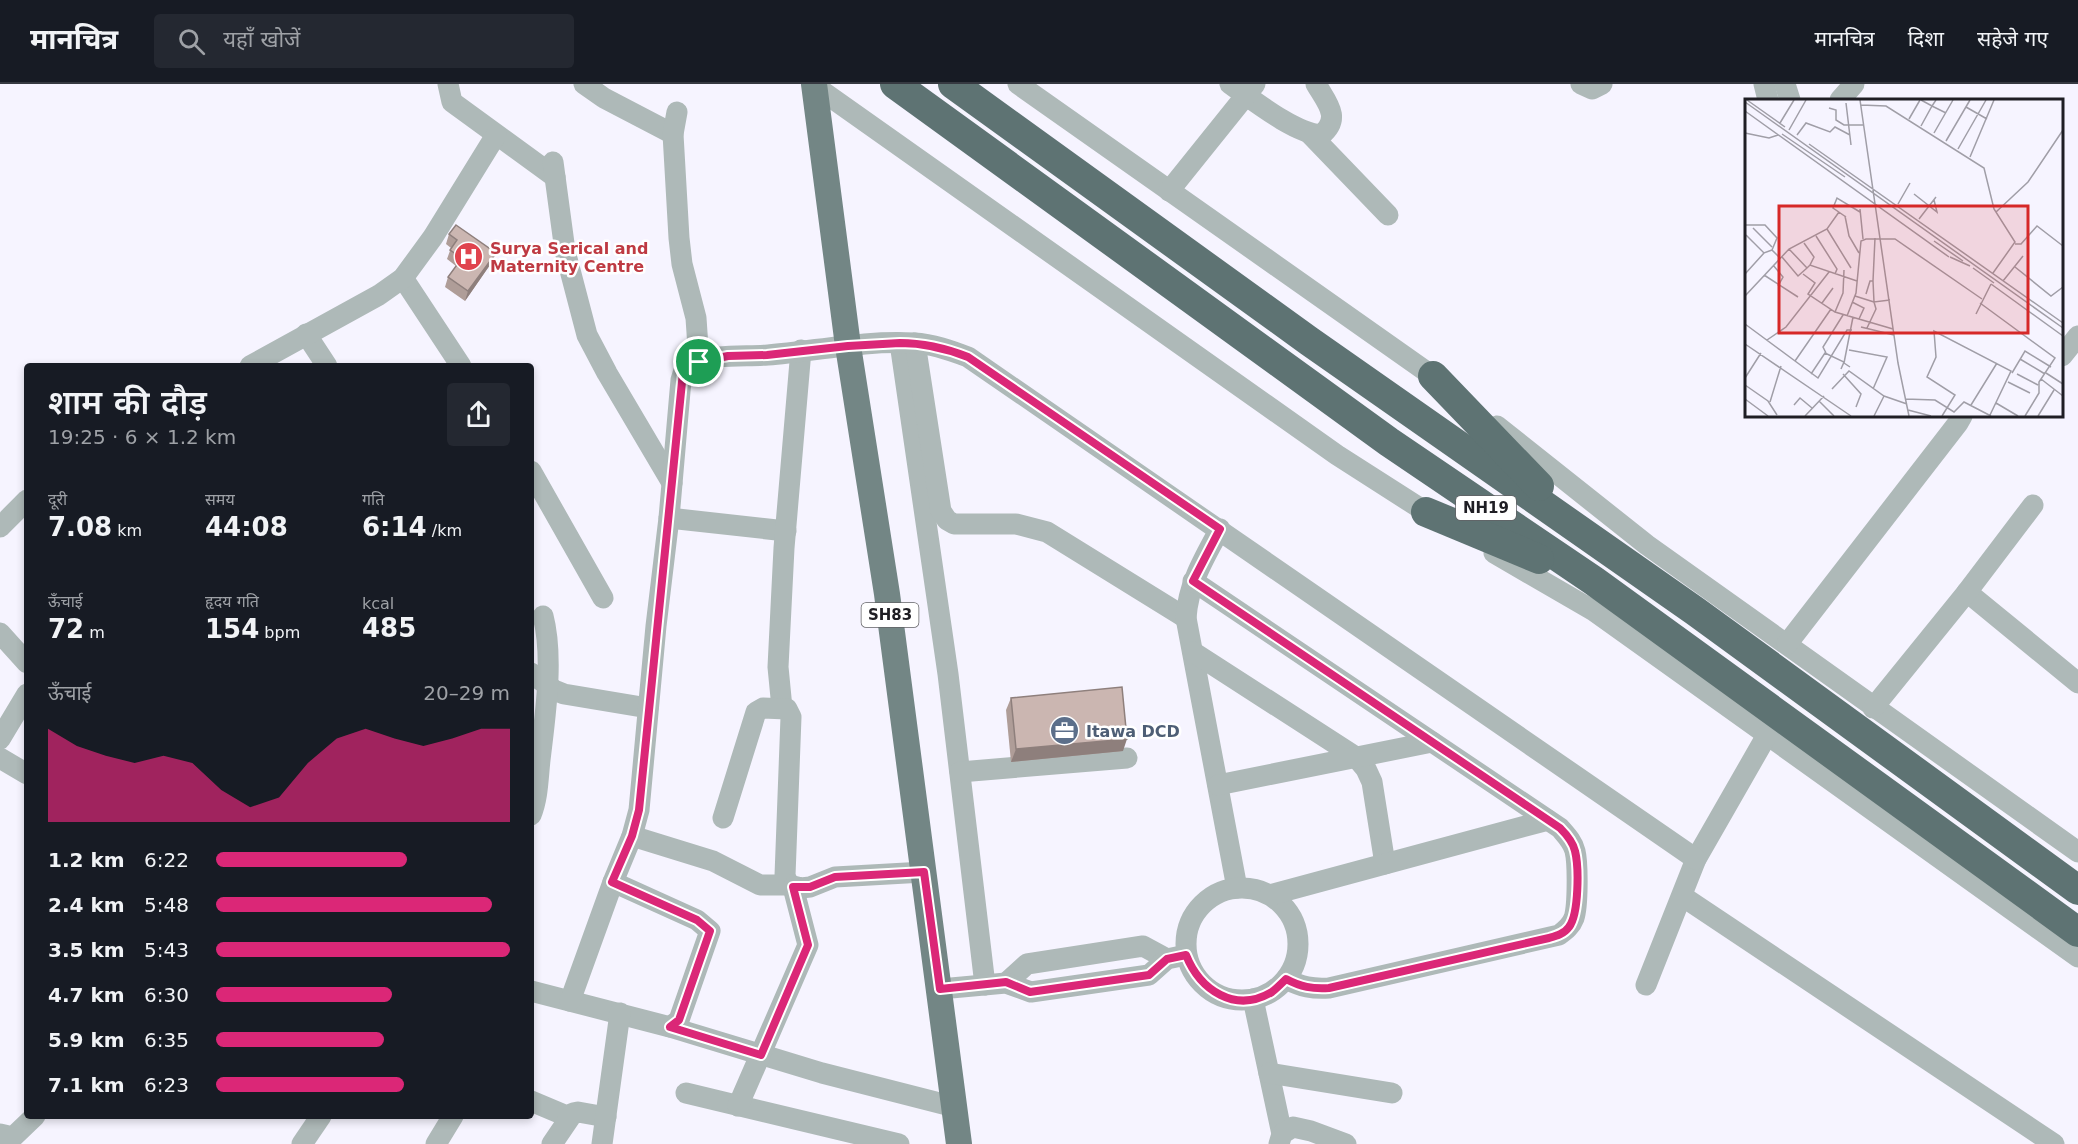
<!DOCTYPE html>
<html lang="hi">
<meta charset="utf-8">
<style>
:root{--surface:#171b24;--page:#242831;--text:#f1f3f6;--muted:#9ea1a6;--line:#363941;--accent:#db2777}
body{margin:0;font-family:"DejaVu Sans","Noto Sans Devanagari",sans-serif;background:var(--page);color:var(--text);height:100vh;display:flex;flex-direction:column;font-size:22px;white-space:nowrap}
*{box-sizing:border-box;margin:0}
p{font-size:20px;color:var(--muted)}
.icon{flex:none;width:33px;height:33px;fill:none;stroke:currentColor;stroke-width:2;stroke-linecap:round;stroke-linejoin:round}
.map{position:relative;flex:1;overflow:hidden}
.panel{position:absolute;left:24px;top:279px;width:510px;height:756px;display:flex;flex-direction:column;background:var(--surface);border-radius:6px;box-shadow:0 3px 9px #0003}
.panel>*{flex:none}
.pin{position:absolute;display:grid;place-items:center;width:51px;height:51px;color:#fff;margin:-26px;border:3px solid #fff;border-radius:50%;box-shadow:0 2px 6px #0007}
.round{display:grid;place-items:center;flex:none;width:63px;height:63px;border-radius:6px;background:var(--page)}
.summary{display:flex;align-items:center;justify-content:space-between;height:102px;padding:0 24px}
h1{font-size:33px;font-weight:600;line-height:45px}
.metrics{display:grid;grid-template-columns:repeat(3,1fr);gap:9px;height:102px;padding:6px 24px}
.metrics div{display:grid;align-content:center}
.metrics b{font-size:26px;font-weight:600}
.metrics small{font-size:16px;font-weight:400}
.metrics p{font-size:16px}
.chart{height:168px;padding:12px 24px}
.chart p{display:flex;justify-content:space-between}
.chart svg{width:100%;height:108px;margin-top:6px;fill:var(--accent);opacity:.7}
ul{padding:0 24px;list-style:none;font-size:20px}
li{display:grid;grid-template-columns:96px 72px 1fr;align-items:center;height:45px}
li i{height:15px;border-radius:8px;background:var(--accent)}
header{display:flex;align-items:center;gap:36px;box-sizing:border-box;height:84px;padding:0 30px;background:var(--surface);border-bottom:2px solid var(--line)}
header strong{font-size:28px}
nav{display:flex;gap:33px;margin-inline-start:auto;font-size:21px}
.search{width:420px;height:54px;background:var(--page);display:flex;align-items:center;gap:15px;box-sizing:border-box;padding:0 21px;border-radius:6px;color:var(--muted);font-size:22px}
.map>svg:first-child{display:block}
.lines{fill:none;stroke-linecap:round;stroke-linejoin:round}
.minor{stroke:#aeb9b8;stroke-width:21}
.major{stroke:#738685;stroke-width:26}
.highway{stroke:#5e7373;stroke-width:30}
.wall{fill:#af9d98}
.shaded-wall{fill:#8e7f7c}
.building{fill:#cbb6b1;stroke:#8e7f7c;stroke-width:1.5}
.route-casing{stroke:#fff;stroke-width:12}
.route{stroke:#db2777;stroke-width:8}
.labels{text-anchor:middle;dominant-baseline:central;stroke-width:5;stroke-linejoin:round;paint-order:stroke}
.shield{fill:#fff;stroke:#626266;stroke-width:1.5}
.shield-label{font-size:15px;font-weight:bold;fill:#1f1e24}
.health-label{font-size:16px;font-weight:bold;fill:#be3a42;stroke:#fff;text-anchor:start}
.service-label{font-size:16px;font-weight:bold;fill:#4e5e75;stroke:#fff;text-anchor:start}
.inset-road{fill:none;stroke:#a09ea7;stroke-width:1.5}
.view{fill:#d62828;fill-opacity:0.15;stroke:#d62828;stroke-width:3}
.inset-edge{fill:none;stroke:#1f1e24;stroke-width:3}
</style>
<header>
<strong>मानचित्र</strong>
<div class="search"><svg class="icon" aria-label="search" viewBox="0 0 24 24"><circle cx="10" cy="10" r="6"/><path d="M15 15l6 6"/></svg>यहाँ खोजें</div>
<nav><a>मानचित्र</a><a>दिशा</a><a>सहेजे गए</a></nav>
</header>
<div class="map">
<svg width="2078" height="1060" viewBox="0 0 2078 1060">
<rect width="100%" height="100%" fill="#f6f4ff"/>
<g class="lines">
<g class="minor">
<polyline points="448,0 452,18 555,93"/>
<polyline points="584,0 604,14 673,50"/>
<polyline points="812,0 1337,371 1437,435"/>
<polyline points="1018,0 1444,300"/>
<path d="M1230,0c23,16 64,49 91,51 21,-17 6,-32 -5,-51"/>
<polyline points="1581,0 1592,5 1602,0"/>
<polyline points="1764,0 1768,16"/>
<polyline points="1785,0 1790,16"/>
<polyline points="1840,16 1854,0"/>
<polyline points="677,28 673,50 679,154 682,180 696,234 699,278"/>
<polyline points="1310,50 1388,131"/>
<polyline points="553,78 565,167 587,251 607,289 672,399"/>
<polyline points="1169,107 1255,0"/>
<polyline points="403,194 461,282"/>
<polyline points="306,250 327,282"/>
<polyline points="900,259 948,590 985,901"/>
<polyline points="915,259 941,427 947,436 954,440 1016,440 1047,448 1186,534"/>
<polyline points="2062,272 2078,252"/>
<polyline points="250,282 379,211 403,194 433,153 496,51"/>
<polyline points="1497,342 1647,461 2078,768"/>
<polyline points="531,387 603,514"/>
<polyline points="669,434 786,447"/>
<polyline points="0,443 27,416"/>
<path d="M1220,445c-16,29 -32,56 -34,89l51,270"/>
<polyline points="1494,469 1594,527 2078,873"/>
<path d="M1193,497l367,247c6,7 13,14 15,23 3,12 3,55 -1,67 -3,8 -8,12 -15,17l-230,53c-17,1 -27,-1 -43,-9"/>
<polyline points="1967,508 2078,599"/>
<polyline points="0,549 27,579"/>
<polyline points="1787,560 1958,339 1962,332"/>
<polyline points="1193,568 1356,673 1366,685 1372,698 1385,780"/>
<polyline points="531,589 554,606 564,610 648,624"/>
<polyline points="782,624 778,583 784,464 801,266"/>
<polyline points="1873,624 1967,508 2033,421"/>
<polyline points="0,655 27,610"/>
<polyline points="0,674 27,690"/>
<polyline points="960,688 1127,674"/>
<polyline points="1218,701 1432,658"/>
<path d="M531,731c7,-17 7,-37 9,-55 5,-43 14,-102 3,-144"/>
<polyline points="723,734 756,628 763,624 787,625 791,633 785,792 789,801 801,804 810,803 835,793 924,788"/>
<polyline points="632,752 713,777 760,801 789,801"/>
<polyline points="613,798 697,836 710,847 679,936 670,943"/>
<circle cx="1242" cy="860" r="56"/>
<polyline points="1270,811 1548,736"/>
<polyline points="1682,812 2054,1060"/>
<polyline points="1006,899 1027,880 1143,862 1167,875"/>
<polyline points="1646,901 1696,775 1767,651"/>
<polyline points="940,905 1006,899 1031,908 1149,891 1167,875 1186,871"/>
<polyline points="531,907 670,943 822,989 955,1023"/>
<polyline points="1253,915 1282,1050"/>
<path d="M570,917l43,-119 19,-46 7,-26 17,-184 13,-108 12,-138c2,-7 3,-12 9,-15 24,-12 53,-8 78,-10 48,-4 97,-15 146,-12 19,1 36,7 54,14l728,502"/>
<polyline points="1269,989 1392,1009"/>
<polyline points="686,1009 899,1060"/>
<polyline points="531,1017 569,1033"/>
<polyline points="738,1022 808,861 793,803"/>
<polyline points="0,1050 13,1053 35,1032"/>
<polyline points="302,1060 321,1032"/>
<polyline points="436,1060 453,1032"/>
<polyline points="552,1060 573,1029 578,1028 606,1033"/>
<polyline points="602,1060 620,929"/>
<polyline points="1279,1060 1282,1050 1293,1043 1311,1047 1346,1060"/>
</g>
<polyline class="major" points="814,0 848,262 887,510 959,1060"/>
<g class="highway">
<polyline points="895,0 1389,358 1594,497 2078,848"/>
<polyline points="953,0 1309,257 1695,527 2078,806"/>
<polyline points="1433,292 1539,402"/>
<polyline points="1426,428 1539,475"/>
</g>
</g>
<g class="wall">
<polygon points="449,150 492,178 465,217 445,203 448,193 456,182 447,175 451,164 446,160"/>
<polygon points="1011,614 1123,667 1011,678 1006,626"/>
</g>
<g class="shaded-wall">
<polygon points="496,169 492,178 465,217 468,207"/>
<polygon points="1127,655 1123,667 1011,678 1016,665"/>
</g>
<g class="building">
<polygon points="456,141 496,169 468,207 448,193 462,174 450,166 457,156 449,150"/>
<polygon points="1122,603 1127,655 1016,665 1011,614"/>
</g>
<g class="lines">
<defs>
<path id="route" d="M900,259c24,0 45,5 68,14l252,172 -27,52 367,247c7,7 13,14 15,23 4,16 4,63 -6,76 -5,7 -13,9 -20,11l-220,50c-17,1 -28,-1 -43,-9 -4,4 -9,9 -14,13 -37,22 -72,-2 -86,-37l-19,4 -18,16 -119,17 -24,-10 -66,7 -16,-117 -89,5 -25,10h-17l15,58 -47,110 -91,-28 9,-7 31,-89 -13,-11 -85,-38 20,-46 7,-26 44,-438 6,-7 10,-3 29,-6 39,-1 81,-9z"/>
</defs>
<use href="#route" class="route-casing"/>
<use href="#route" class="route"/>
</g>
<defs>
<symbol id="hospital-disc" viewBox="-11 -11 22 22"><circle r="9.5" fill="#e0444e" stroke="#fff"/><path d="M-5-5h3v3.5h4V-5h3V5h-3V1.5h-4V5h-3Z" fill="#fff"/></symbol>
<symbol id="office-disc" viewBox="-11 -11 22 22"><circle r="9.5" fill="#5c6f8a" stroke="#fff"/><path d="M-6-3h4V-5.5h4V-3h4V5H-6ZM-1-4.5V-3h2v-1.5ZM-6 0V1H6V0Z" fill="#fff"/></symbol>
</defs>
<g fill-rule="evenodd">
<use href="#hospital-disc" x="452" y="156" width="33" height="33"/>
<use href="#office-disc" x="1048" y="630" width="33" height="33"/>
</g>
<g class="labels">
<g class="shield">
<rect x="1456" y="412" width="60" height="24" rx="4.5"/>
<rect x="861.5" y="519" width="57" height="24" rx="4.5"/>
</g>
<g class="shield-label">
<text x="1486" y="424">NH19</text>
<text x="890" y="531">SH83</text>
</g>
<g class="health-label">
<text x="490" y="164">Surya Serical and<tspan x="490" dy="18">Maternity Centre</tspan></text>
</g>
<g class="service-label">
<text x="1086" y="647">Itawa DCD</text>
</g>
</g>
<g transform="translate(1745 15)">
<rect width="318" height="318" fill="#f6f4ff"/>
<path class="inset-road" d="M2,1l38,27M115,1l38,263 11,53M176,1l11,6 4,-6M0,3l318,226M101,4l5,42M116,6l25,1 98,62 10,41 21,33 -22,31M221,8l21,12M84,9l7,2v10l8,5h20M0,12l204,146M164,20l11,-19M35,24l14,-23M176,27l11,-20 14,7M44,31l17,-30M0,34l24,5 9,-3M189,34l19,-33M37,35l63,43M52,36l9,-12 24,9 5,-5 15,8M201,42l24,-41M64,45l254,179M213,50l28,-49M225,58l24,-57M169,95l23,18 -3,-12M153,105l12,-21M115,110l3,30M251,113l32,-30 35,-52M100,117l4,20 10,17M101,118l-13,-9 4,-10 23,14M174,120l17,-22M0,126h20l12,13 -5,12 8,8M8,129l19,19M82,130l24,39M1,136l18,18 8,-3M71,137l21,33 -2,5M189,142l29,20M59,144l10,14 -4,8M270,145h6l16,-18 26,20M44,150l18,19 3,-3 47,16M37,158l16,19 9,-8M205,158l20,9M28,166l10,12 -5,9M270,168l36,29 12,-9M228,169l21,15M0,175l19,-21M58,175l12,9 -7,11 27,18 58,17M19,176l34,22M128,182l2,-43M258,182l20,-25M246,185l72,52M121,195l4,-13h3l1,21 16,-2M0,197l44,-47 38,-20 12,-17M110,197l19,6M107,203l12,6 -5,11M77,204l11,-15M235,204l75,55 -16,24v11l-14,23M90,213l8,-19 1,-23M231,215l15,-30M102,217l9,-23 5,-52 5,-2h29l87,60M0,225l73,54 29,-48h5M116,228l33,8M122,229l9,-19 -2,-7M22,241l19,-13 43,-55M0,245l106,72M104,251l38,7 -14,32M81,254l-3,-6 20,-32M275,260l25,15M50,262l36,-52M105,268l-6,-4 9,-46M267,274l13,-22 26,16M301,274l17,11M66,275l14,-21 19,9 -3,7M98,275l18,20 -5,13M272,275l21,11M0,279l16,-25M296,280l22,17M263,283l22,11M0,286l23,16 9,14M87,290l17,-18 35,25 23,8M0,300l23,17M160,300l30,1 19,12 10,-10 27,14M74,302l15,15M25,303l11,-36M251,304l22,13M49,306l6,-7 12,10M226,306l26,-42M163,311l23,6M60,317l19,-20M129,317l10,-20M197,317l13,-21 -28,-18 9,-20 -2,-26 77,40 -21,44M293,317l16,-26"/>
<path class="view" d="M34,107h249v127h-249z"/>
<rect width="318" height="318" class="inset-edge"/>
</g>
</svg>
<div class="pin" style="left:699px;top:278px;background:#1e9e55"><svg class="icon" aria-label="arrive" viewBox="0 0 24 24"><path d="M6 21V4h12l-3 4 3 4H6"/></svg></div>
<section class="panel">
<div class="summary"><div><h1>शाम की दौड़</h1><p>19:25 · 6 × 1.2 km</p></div><a class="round"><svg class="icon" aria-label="share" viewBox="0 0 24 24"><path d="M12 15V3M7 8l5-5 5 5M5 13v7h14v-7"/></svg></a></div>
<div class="metrics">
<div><p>दूरी</p><b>7.08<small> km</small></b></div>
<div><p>समय</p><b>44:08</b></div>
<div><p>गति</p><b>6:14<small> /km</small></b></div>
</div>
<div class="metrics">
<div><p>ऊँचाई</p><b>72<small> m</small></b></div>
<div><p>हृदय गति</p><b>154<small> bpm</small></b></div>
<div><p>kcal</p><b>485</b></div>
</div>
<div class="chart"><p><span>ऊँचाई</span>20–29 m</p>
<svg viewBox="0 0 160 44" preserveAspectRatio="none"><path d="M0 44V6L10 13L20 17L30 20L40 17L50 20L60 31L70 38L80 34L90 20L100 10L110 6L120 10L130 13L140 10L150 6L160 6V44z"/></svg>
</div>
<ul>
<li><b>1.2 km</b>6:22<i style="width:65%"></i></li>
<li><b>2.4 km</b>5:48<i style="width:94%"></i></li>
<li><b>3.5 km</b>5:43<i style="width:100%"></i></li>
<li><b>4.7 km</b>6:30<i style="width:60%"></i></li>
<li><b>5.9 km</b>6:35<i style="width:57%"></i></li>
<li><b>7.1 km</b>6:23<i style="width:64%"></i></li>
</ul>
</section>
</div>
